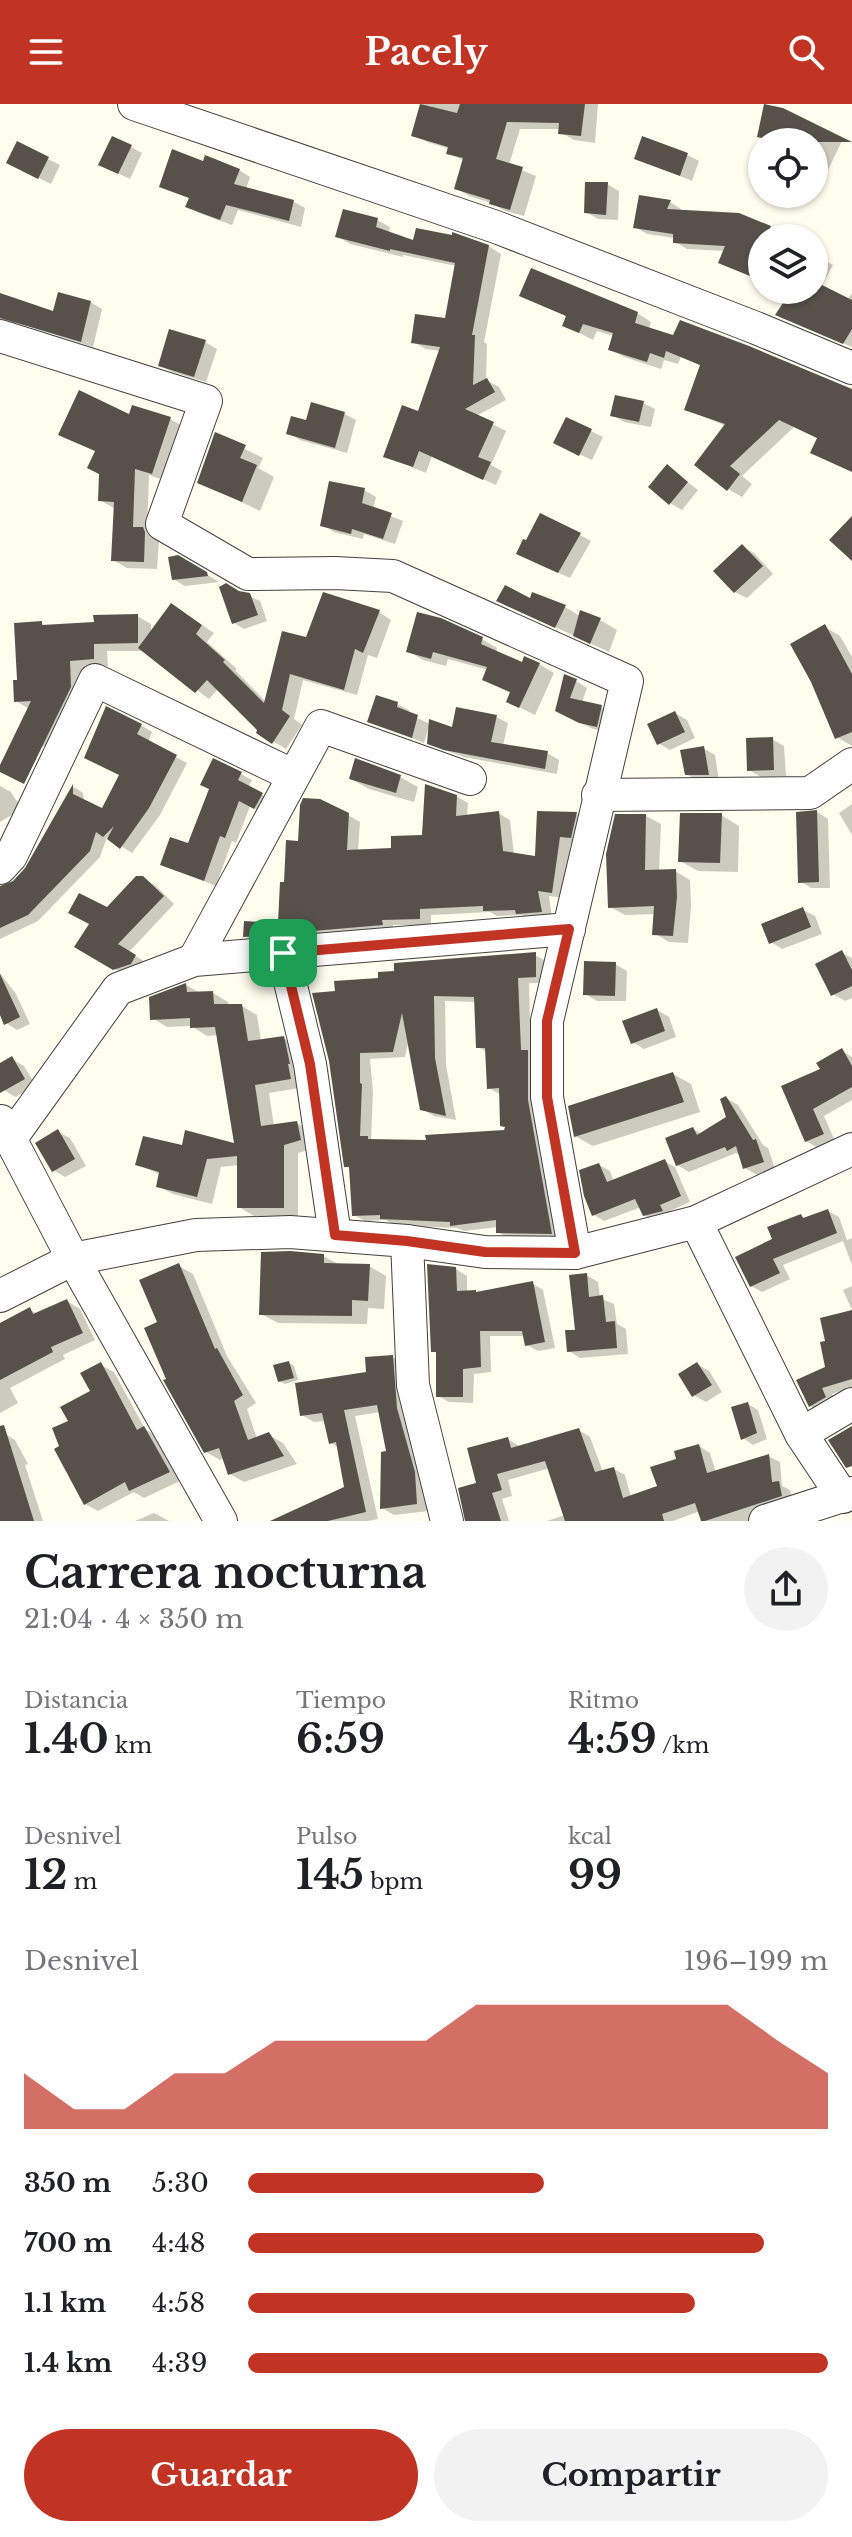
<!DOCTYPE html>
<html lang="es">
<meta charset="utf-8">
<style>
:root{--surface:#fff;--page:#f2f2f2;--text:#202124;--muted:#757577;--accent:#c13323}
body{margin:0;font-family:"Libre Baskerville",serif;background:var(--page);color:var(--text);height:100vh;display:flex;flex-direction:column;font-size:30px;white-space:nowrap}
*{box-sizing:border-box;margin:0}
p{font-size:26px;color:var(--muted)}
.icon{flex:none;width:44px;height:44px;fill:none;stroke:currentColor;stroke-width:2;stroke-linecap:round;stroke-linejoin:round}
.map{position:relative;height:1417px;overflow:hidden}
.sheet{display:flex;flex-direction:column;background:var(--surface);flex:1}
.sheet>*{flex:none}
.fabs{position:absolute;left:748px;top:24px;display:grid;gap:16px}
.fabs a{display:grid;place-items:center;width:80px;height:80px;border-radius:50%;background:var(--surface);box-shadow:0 2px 6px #0004;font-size:40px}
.pin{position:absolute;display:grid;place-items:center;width:68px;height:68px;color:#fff;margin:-34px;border-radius:16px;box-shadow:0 4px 12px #0006}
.round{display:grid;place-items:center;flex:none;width:84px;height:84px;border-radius:42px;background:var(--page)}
.overview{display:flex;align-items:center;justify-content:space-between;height:136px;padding:0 24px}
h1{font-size:44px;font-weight:700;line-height:60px}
.metrics{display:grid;grid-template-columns:repeat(3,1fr);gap:12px;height:136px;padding:8px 24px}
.metrics div{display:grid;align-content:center}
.metrics b{font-size:40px;font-weight:700}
.metrics small{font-size:22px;font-weight:400}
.metrics p{font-size:22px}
.chart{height:224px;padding:16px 24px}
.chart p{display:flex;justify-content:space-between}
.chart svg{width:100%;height:144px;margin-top:8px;fill:var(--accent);opacity:.7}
.button{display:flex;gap:16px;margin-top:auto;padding:16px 24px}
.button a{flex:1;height:92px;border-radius:48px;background:var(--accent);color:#fff;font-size:32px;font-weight:700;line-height:92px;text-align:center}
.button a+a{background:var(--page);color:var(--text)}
ul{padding:0 24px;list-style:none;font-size:26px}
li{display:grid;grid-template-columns:128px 96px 1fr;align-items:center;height:60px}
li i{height:20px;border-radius:10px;background:var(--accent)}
header{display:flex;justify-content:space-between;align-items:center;height:104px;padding:0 24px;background:var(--accent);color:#fff;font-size:36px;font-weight:700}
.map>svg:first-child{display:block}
.shadow{fill:#0003;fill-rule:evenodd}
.building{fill:#57514a;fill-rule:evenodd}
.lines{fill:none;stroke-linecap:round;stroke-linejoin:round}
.minor-casing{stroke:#414141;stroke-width:34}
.minor{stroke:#fff;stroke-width:32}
.route-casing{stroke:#fff;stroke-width:16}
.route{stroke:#c13323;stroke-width:10}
</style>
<header><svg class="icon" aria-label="menu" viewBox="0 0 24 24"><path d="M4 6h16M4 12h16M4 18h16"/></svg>Pacely<svg class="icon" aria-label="search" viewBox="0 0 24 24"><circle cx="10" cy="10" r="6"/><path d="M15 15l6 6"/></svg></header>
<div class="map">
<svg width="852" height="1417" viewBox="0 0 852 1417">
<rect width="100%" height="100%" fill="#fffeee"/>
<g class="shadow">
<polygon points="422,0 598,0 595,39 574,36 560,28 560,25 520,25 509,61 536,72 524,112 505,107 491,99 469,92 456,84 464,57 449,49 450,45 427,38 414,31"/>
<polygon points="759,32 843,35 828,66 814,60 814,38 770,38"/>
<polygon points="131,43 142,49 130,75 113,67"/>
<polygon points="687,51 699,57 692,77 636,54"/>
<polygon points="48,55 60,61 51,80 21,65"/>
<polygon points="204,59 239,66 250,73 246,85 294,98 305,104 301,123 238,106 232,121 199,109 188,102 191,95 161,82"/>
<polygon points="607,80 619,87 618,116 598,115 586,108"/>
<polygon points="670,98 681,105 680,108 770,124 781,131 780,134 762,134 762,177 732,164 725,147 687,145 675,138 675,134 647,130 635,123"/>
<polygon points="377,116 390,123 389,129 415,139 488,142 501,150 484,238 487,240 486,276 499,283 506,296 476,312 506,327 491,361 502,367 496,381 432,352 426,369 385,352 419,310 440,247 426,245 413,238 447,216 456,162 403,151 403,153 350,140 337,132"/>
<polygon points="814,150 833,161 821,183 847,196 852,189 852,243 778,211 785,198 780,186 814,186"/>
<polygon points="0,191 54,209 90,198 102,205 93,243 18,219 8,219 0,225"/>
<polygon points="522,191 637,209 651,218 649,225 852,288 852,368 819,335 794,323 742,372 752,380 742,393 728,385 726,322 686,305 702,262 681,253 678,260 664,256 661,265 624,253 610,245 614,232 597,227 593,236 564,221 568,213"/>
<polygon points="205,238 217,245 206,278 172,268 160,261"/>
<polygon points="643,299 655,305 651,323 624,318 612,311"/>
<polygon points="313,301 345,310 356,316 347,349 300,336 288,329 308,318"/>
<polygon points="130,312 170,315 184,323 166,377 149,371 147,427 157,433 159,437 157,465 127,464 113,456 115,405 100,396 101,370 97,348 60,330"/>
<polygon points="591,327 603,333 592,356 568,345"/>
<polygon points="216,331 263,354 258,364 274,373 260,407 199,378"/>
<polygon points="667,363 698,386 682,406 670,399"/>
<polygon points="364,386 376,393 373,405 403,417 395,440 364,430 363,435 334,428 323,421"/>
<polygon points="580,431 591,437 570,474 530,456"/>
<polygon points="742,443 754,449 773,470 747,494 735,488"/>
<polygon points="178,453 219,478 185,482 173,475"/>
<polygon points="226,482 260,497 267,517 244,525 234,519"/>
<polygon points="499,497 565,503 580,512 600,516 617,526 609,548"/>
<polygon points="172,501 214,529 207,538 237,565 235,566 266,598 308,535 379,508 391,516 377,554 368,551 357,591 303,576 294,615 302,621 286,645 258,628 260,626 218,585 209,595 144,547 107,547 108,562 83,564 84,592 64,633 25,651 29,605 16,597 19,578 41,519 47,523 96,520 137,512 151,520 151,529"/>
<polygon points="825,523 840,532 852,553 852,642 837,633 813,578"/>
<polygon points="482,535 497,544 496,549 523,561 539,560 554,569 535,611 509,598 512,590 484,575 488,566 448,555 446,562 423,556 408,547"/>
<polygon points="576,577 587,584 582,598 601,603 613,610 608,628 593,625 569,613 561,590"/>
<polygon points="397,600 409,606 408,610 430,620 454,626 496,613 508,619 503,642 547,649 559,656 557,670 464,653 441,645 429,639 429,622 424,639 370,617"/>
<polygon points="675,609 687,616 695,634 670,646 658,639"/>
<polygon points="141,621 152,628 148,638 187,659 160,711 132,749 107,733 100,753 38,817 0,835 0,791 30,762 74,683 83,689 84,697 102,707 121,671 97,660"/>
<polygon points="772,635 784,642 786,672 761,673 749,666"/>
<polygon points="703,644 715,651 719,677 698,677 686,670"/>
<polygon points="241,670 252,676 248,683 273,697 266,710 250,702 236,739 232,737 216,782 163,760 189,742"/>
<polygon points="400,673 418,683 414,698 369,685 351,675"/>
<polygon points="0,682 11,688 22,705 0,718"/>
<polygon points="456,692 468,699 467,712 498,709 510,716 514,751 537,754 576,710 587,717 582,739 571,739 563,794 549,792 552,814 529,816 522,811 497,812 490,808 431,811 431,821 393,821 393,827 256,838 245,832 280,821 286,781 300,739 348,711 360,718 358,747 393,746 424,733"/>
<polygon points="852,700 852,731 839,709"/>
<polygon points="817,708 828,715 830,784 811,784 800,777"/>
<polygon points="721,711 739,722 738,768 698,767 680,757"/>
<polygon points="646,712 661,720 659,768 675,767 690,776 691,802 688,839 669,838 654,829 655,810 625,811 610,803"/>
<polygon points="143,774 155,781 174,800 129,848 147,859 127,872 77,842 91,820"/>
<polygon points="803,806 815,812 822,830 782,845 771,838"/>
<polygon points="842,849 852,854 852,894 845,897 833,890"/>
<path d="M535,851l11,6 1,22h-18l2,71 32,185h-54l-11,-7v-5l-34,4 -7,-3 -64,-3 -7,-5 -21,1 -11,-6 -3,-46 -5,-3 -9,-173 43,-14zM445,897l32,1 1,45 9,5 2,36 12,7 5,37 -78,10 -57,-1 2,-49 -3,-33 35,-2 4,-19 13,71 12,7 22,4 -10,-55z"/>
<polygon points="615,860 627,867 626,897 597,897 585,890"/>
<polygon points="0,869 16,890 30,920 17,926 6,919 0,907"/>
<polygon points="186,881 200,889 213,889 228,898 228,902 242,902 257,911 261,937 283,934 298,942 305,983 269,989 274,1022 297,1019 312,1028 315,1044 298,1049 298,1112 254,1112 239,1103 239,1061 221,1063 212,1100 173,1090 158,1082 161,1071 137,1060 183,1043 236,1041 219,931 207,932 191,922 167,923 152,914"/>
<polygon points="657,906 669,913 676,933 644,945 632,938"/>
<polygon points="842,947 852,953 852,996 824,1012 835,1037 818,1044 806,1037 783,983 823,966"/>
<polygon points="12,955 24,962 36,982 15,993 4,986 0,980 0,961"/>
<polygon points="673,970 691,980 700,1008 593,1042 575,1032"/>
<polygon points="726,994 738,1001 763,1041 768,1044 775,1065 757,1071 745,1064 741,1052 736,1049 689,1068 677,1061 693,1025 702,1030 729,1014"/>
<polygon points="58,1028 70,1034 86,1062 65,1073 53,1066"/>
<polygon points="664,1057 675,1063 690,1098 670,1107 672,1113 655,1117 644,1111 641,1103 604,1117 594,1111 599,1061 610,1067 614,1078"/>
<polygon points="828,1107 839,1113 847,1136 852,1134 852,1161 843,1137 783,1161 790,1175 762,1188 751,1182 775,1136 800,1112 806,1115"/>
<polygon points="323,1152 340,1161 369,1162 386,1172 384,1205 368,1204 367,1220 278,1219 261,1210"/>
<polygon points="179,1162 193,1170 227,1252 256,1299 247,1305 257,1335 269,1331 283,1339 297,1360 244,1378 230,1370 224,1354 220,1356 206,1348 169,1276 160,1219"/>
<polygon points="456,1165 467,1172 467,1188 479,1190 532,1179 543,1186 555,1244 538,1247 527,1241 525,1232 490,1232 491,1268 474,1270 473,1299 449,1298 438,1292 438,1250 433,1247"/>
<polygon points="586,1171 598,1178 600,1194 614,1200 617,1220 626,1225 628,1250 580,1254 569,1247 577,1227"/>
<polygon points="852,1182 852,1206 843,1186"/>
<polygon points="67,1197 80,1205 95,1236 63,1251 65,1255 10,1284 18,1299 0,1309 0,1222 30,1206 38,1210"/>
<polygon points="852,1214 852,1283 832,1290 836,1299 821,1308 810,1302"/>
<polygon points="392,1253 405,1260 429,1407 394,1411 382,1404 389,1349 380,1308 355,1312 378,1415 368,1417 275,1417 346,1385 339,1344 331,1339 326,1317 314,1318 302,1311"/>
<polygon points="289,1259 294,1262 298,1276 285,1280 279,1277"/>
<polygon points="697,1260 709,1267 722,1288 706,1298 694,1291"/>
<polygon points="101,1261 114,1268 145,1325 157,1332 182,1376 144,1394 134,1388 98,1407 85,1400 70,1318 93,1288"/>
<polygon points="748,1300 758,1306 767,1335 753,1341 743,1334"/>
<polygon points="579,1326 590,1333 603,1368 614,1365 625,1371 631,1393 659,1384 679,1356 699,1342 710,1349 716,1369 768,1352 780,1358 782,1382 790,1386 792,1398 759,1417 703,1417 700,1407 673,1417 547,1417 565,1411 550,1364 508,1376 512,1392 502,1395 509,1417 467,1417 478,1380 508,1335 519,1342"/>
<polygon points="4,1329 15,1336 28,1360 25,1361 43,1417 0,1417 0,1331"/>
<polygon points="154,1409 169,1417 135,1417"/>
</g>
<g class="building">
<polygon points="420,0 457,9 460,0 585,0 581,32 558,30 559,19 507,18 496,55 523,63 510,106 489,100 490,96 454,85 463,54 446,50 448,43 411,32"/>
<polygon points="764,0 783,4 852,38 780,38 757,33"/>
<polygon points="112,32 132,41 118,70 98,61"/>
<polygon points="642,32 688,49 680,72 634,55"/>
<polygon points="17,37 49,53 38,75 6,59"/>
<polygon points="172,45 203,57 205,51 240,65 234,80 294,96 289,117 226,101 220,116 185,103 189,94 159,83"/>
<polygon points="585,78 608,78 606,111 584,109"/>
<polygon points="639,91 671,96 667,105 739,109 771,122 766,134 762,134 762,143 750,172 718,159 725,142 673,139 673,130 633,124"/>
<polygon points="343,105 378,114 376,123 413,136 416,124 452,131 452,128 489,141 472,231 475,231 473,281 487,274 495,288 465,305 494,318 478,353 491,358 483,376 419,347 413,363 383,353 402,301 418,307 440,243 411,239 415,210 445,214 455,159 390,145 390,147 335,133"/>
<polygon points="531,164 638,208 635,219 673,231 680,216 749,242 852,285 852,368 810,349 817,334 779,316 730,362 740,370 727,387 694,361 725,320 684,306 700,261 666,247 664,254 650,249 647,258 608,246 613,229 583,220 579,229 562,222 566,212 519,192"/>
<polygon points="814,177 852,196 852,225 843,240 775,211 783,199 760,186 814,186"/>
<polygon points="58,188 91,197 81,238 0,214 0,189 53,207"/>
<polygon points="169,225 206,236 194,273 158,262"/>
<polygon points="79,286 129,310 132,301 171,313 152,370 135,365 133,423 143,423 145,428 144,458 111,457 114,398 98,397 99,370 87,364 95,347 58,331"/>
<polygon points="615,291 644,297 639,318 610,312"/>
<polygon points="311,298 345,308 335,344 286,330 291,312 306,316"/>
<polygon points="566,313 592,325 579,352 553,339"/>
<polygon points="215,328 246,341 240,354 257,361 242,398 197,379"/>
<polygon points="667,360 688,378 669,401 648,383"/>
<polygon points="329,377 365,384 362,399 392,409 383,435 352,425 351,430 320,422"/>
<polygon points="540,409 581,429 558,469 516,450 523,435 526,436"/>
<polygon points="852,412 852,457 829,436"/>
<polygon points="742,440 763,462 734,489 713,467"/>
<polygon points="178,451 207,468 208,472 172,476 168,453"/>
<polygon points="226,479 239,487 250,489 258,511 232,520 219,483"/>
<polygon points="505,481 530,494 532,488 566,501 555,524 496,497"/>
<polygon points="323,488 380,506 363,549 355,545 344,586 290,570 282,606 290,612 272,640 256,629 257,626 207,576 195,589 138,544 171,499 202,521 196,530 225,556 223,558 264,599 282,527 306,533"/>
<polygon points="580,506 601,514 590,540 573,532"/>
<polygon points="417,508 441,514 483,533 481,540 522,558 524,552 540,559 519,604 506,598 510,588 482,576 487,563 433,548 431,555 406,548"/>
<polygon points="138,510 138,539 94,540 94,555 70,557 71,583 24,680 0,668 0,661 31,597 14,598 13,576 17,576 14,519 42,517 42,521 94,518 93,511"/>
<polygon points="825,520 852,570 852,628 835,635 811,578 790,540"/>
<polygon points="564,570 577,575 570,594 602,601 597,623 579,619 555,607 559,591 565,593 559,591"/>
<polygon points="376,591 398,598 397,603 418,611 412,634 367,618"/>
<polygon points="106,602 142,620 137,630 177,651 149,704 120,745 107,735 114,722 103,733 96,728 90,747 28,811 0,824 0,782 13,777 25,764 73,680 73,690 102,704 119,671 84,654"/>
<polygon points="456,603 497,611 491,638 548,647 545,665 444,646 427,640 429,615 452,623"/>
<polygon points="675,607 685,628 657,641 647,620"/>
<polygon points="773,633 774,666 747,667 746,634"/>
<polygon points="704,642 709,671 685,671 680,646"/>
<polygon points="213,654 242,668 238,676 263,689 254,705 239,697 225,734 220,732 204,777 160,761 170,733 188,739 209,685 200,681"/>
<polygon points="355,654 401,671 396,689 349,675"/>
<polygon points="425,680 457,691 456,712 499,707 503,747 535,752 537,707 577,708 571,734 560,733 552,789 538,787 542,808 516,810 515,806 483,807 483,802 420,805 420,815 382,816 383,821 243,833 244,817 278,819 280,778 284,778 286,736 298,737 300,701 303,694 320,695 349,709 347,746 391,744 391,732 422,731"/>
<polygon points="817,706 819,778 798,779 796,708"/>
<polygon points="680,709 722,709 720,759 678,758"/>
<polygon points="615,710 646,710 645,766 676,765 677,793 673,832 652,831 654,802 608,804 606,750"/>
<polygon points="136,772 143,772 164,792 118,840 136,851 131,860 113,866 74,843 89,820 68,809 79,789 107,803"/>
<polygon points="803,803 811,823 769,840 761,820"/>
<polygon points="842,846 852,866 852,882 831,892 815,860"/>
<path d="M536,848v25l-18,1 3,72h7v50l24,134 -56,-1v-13l-46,6v-4l-70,-3v-4l-28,1 -3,-49h-5l-15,-106 -17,-68 23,-2 -1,-10 44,-3v-6l16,-1v-8zM434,892l40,1 2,51h9l2,41 12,-1 1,38 5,1 -1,3 -79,5 1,5 -58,-1v-3h-8l2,-52 -2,-1v-30l33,-1 9,-39 18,97 26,6 -11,-58z"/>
<polygon points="584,857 616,858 615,892 583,891"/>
<polygon points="0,870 20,913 4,921 0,911"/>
<polygon points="186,879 187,888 213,887 214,900 242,900 248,937 284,932 290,960 288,960 291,975 255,981 261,1022 297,1017 301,1036 284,1041 284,1104 237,1104 237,1052 207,1055 197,1093 156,1083 159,1068 135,1061 143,1032 182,1041 185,1026 234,1039 215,923 190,924 190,914 150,916 149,893"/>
<polygon points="657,904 665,927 631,940 622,917"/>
<polygon points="842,944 852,962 852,983 813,1005 824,1030 805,1038 781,982 820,965 816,959"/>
<polygon points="12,952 25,975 0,989 0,959"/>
<polygon points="673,968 684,998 574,1033 568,1002"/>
<polygon points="726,992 753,1036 756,1035 764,1058 743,1065 736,1042 727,1047 725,1043 676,1062 665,1034 693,1023 697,1031 726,1013 720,995"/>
<polygon points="58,1025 75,1055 52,1068 35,1039"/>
<polygon points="665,1055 681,1092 660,1101 663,1107 643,1112 635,1095 592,1112 584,1092 579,1066 599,1059 607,1078"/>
<polygon points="828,1105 837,1129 773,1155 780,1169 750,1183 735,1153 772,1135 767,1123 801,1110 803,1114"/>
<polygon points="290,1147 324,1150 324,1159 370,1160 368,1197 352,1196 352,1212 259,1211 261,1148"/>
<polygon points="179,1159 215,1245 217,1244 243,1291 234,1297 248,1336 269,1328 284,1352 228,1371 219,1344 204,1349 163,1276 166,1275 144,1224 157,1218 139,1176"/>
<polygon points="427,1160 456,1163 457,1187 476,1186 476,1188 533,1177 545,1238 525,1242 522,1227 480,1227 481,1263 463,1265 463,1293 436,1293 436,1248 431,1248"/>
<polygon points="587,1169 589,1193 603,1191 606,1218 615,1217 617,1244 567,1248 565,1226 575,1226 569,1171"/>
<polygon points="67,1195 83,1229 51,1243 53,1248 0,1276 0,1219 30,1203 33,1210"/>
<polygon points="852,1206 852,1275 822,1284 826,1293 809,1303 796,1276 825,1263 820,1238 825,1237 820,1214"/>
<polygon points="393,1251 397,1304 415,1368 417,1400 380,1405 381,1348 386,1347 377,1301 344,1306 366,1408 328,1417 270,1417 344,1383 336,1338 329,1340 322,1309 300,1312 295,1279 366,1268 365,1253"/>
<polygon points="289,1257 294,1274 278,1278 273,1261"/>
<polygon points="101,1258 137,1326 144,1322 170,1368 129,1387 125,1378 84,1401 54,1345 59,1342 52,1324 68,1317 60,1303 90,1287 80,1269"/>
<polygon points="697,1258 712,1281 692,1293 678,1270"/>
<polygon points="748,1298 757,1329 741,1336 731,1303"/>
<polygon points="4,1321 34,1417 0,1417 0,1322"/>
<polygon points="852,1322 852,1362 846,1364 828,1336"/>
<polygon points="579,1324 595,1368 614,1363 623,1394 657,1382 650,1363 676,1355 674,1347 699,1340 707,1369 769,1350 772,1378 779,1377 782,1392 705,1417 701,1417 695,1399 662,1410 664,1417 565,1417 545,1357 497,1370 502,1386 492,1389 501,1417 465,1417 458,1384 476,1379 467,1344 508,1333 511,1344"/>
</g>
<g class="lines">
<defs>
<g id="minor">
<polyline points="134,0 496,123 756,224 852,264"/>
<polyline points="0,232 206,297 162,420 248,470 335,469 393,472 627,577 547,917 547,993 575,1149"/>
<polyline points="598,691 810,689 852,660"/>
<polyline points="0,764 11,752 95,576 292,671"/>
<polyline points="283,849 310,960 335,1131"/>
<polyline points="194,856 321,622 470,675"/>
<polyline points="1,1017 73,1155 221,1417"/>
<polyline points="11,1034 118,885 194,856 569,825"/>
<polyline points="696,1118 801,1330 843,1393"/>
<polyline points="407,1137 413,1281 447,1417"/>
<polyline points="0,1192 73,1155 196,1131 290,1128 407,1137 485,1148 575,1149 696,1118 852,1045"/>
<polyline points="801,1330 852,1300"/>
<polyline points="765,1417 852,1389"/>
</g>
</defs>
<use href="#minor" class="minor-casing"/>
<use href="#minor" class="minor"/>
</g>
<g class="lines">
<defs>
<polygon id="route" points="569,825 547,917 547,993 575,1149 485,1148 407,1137 335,1131 310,960 283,849"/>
</defs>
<use href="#route" class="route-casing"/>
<use href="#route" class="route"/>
</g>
</svg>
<div class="fabs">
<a><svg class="icon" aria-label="locate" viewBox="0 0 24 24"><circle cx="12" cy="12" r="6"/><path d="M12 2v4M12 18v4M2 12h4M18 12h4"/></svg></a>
<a><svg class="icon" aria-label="layers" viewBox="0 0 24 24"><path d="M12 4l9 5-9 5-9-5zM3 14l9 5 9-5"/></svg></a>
</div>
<div class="pin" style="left:283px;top:849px;background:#1e9e55"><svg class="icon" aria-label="arrive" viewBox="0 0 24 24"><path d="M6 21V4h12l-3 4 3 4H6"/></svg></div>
</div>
<section class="sheet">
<div class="overview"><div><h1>Carrera nocturna</h1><p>21:04 · 4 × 350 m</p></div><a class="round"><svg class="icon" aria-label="share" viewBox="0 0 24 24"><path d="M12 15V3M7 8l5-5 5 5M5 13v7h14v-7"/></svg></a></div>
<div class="metrics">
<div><p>Distancia</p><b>1.40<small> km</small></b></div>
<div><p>Tiempo</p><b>6:59</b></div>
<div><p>Ritmo</p><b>4:59<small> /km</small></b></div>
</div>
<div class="metrics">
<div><p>Desnivel</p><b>12<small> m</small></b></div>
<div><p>Pulso</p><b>145<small> bpm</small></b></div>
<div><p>kcal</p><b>99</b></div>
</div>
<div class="chart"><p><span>Desnivel</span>196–199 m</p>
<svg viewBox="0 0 160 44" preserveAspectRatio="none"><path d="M0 44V27L10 38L20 38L30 27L40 27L50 17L60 17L70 17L80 17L90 6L100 6L110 6L120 6L130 6L140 6L150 17L160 27V44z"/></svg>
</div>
<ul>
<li><b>350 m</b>5:30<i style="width:51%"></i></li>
<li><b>700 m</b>4:48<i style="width:89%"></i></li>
<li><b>1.1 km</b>4:58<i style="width:77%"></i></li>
<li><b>1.4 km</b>4:39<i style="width:100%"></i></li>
</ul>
<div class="button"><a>Guardar</a><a>Compartir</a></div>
</section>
